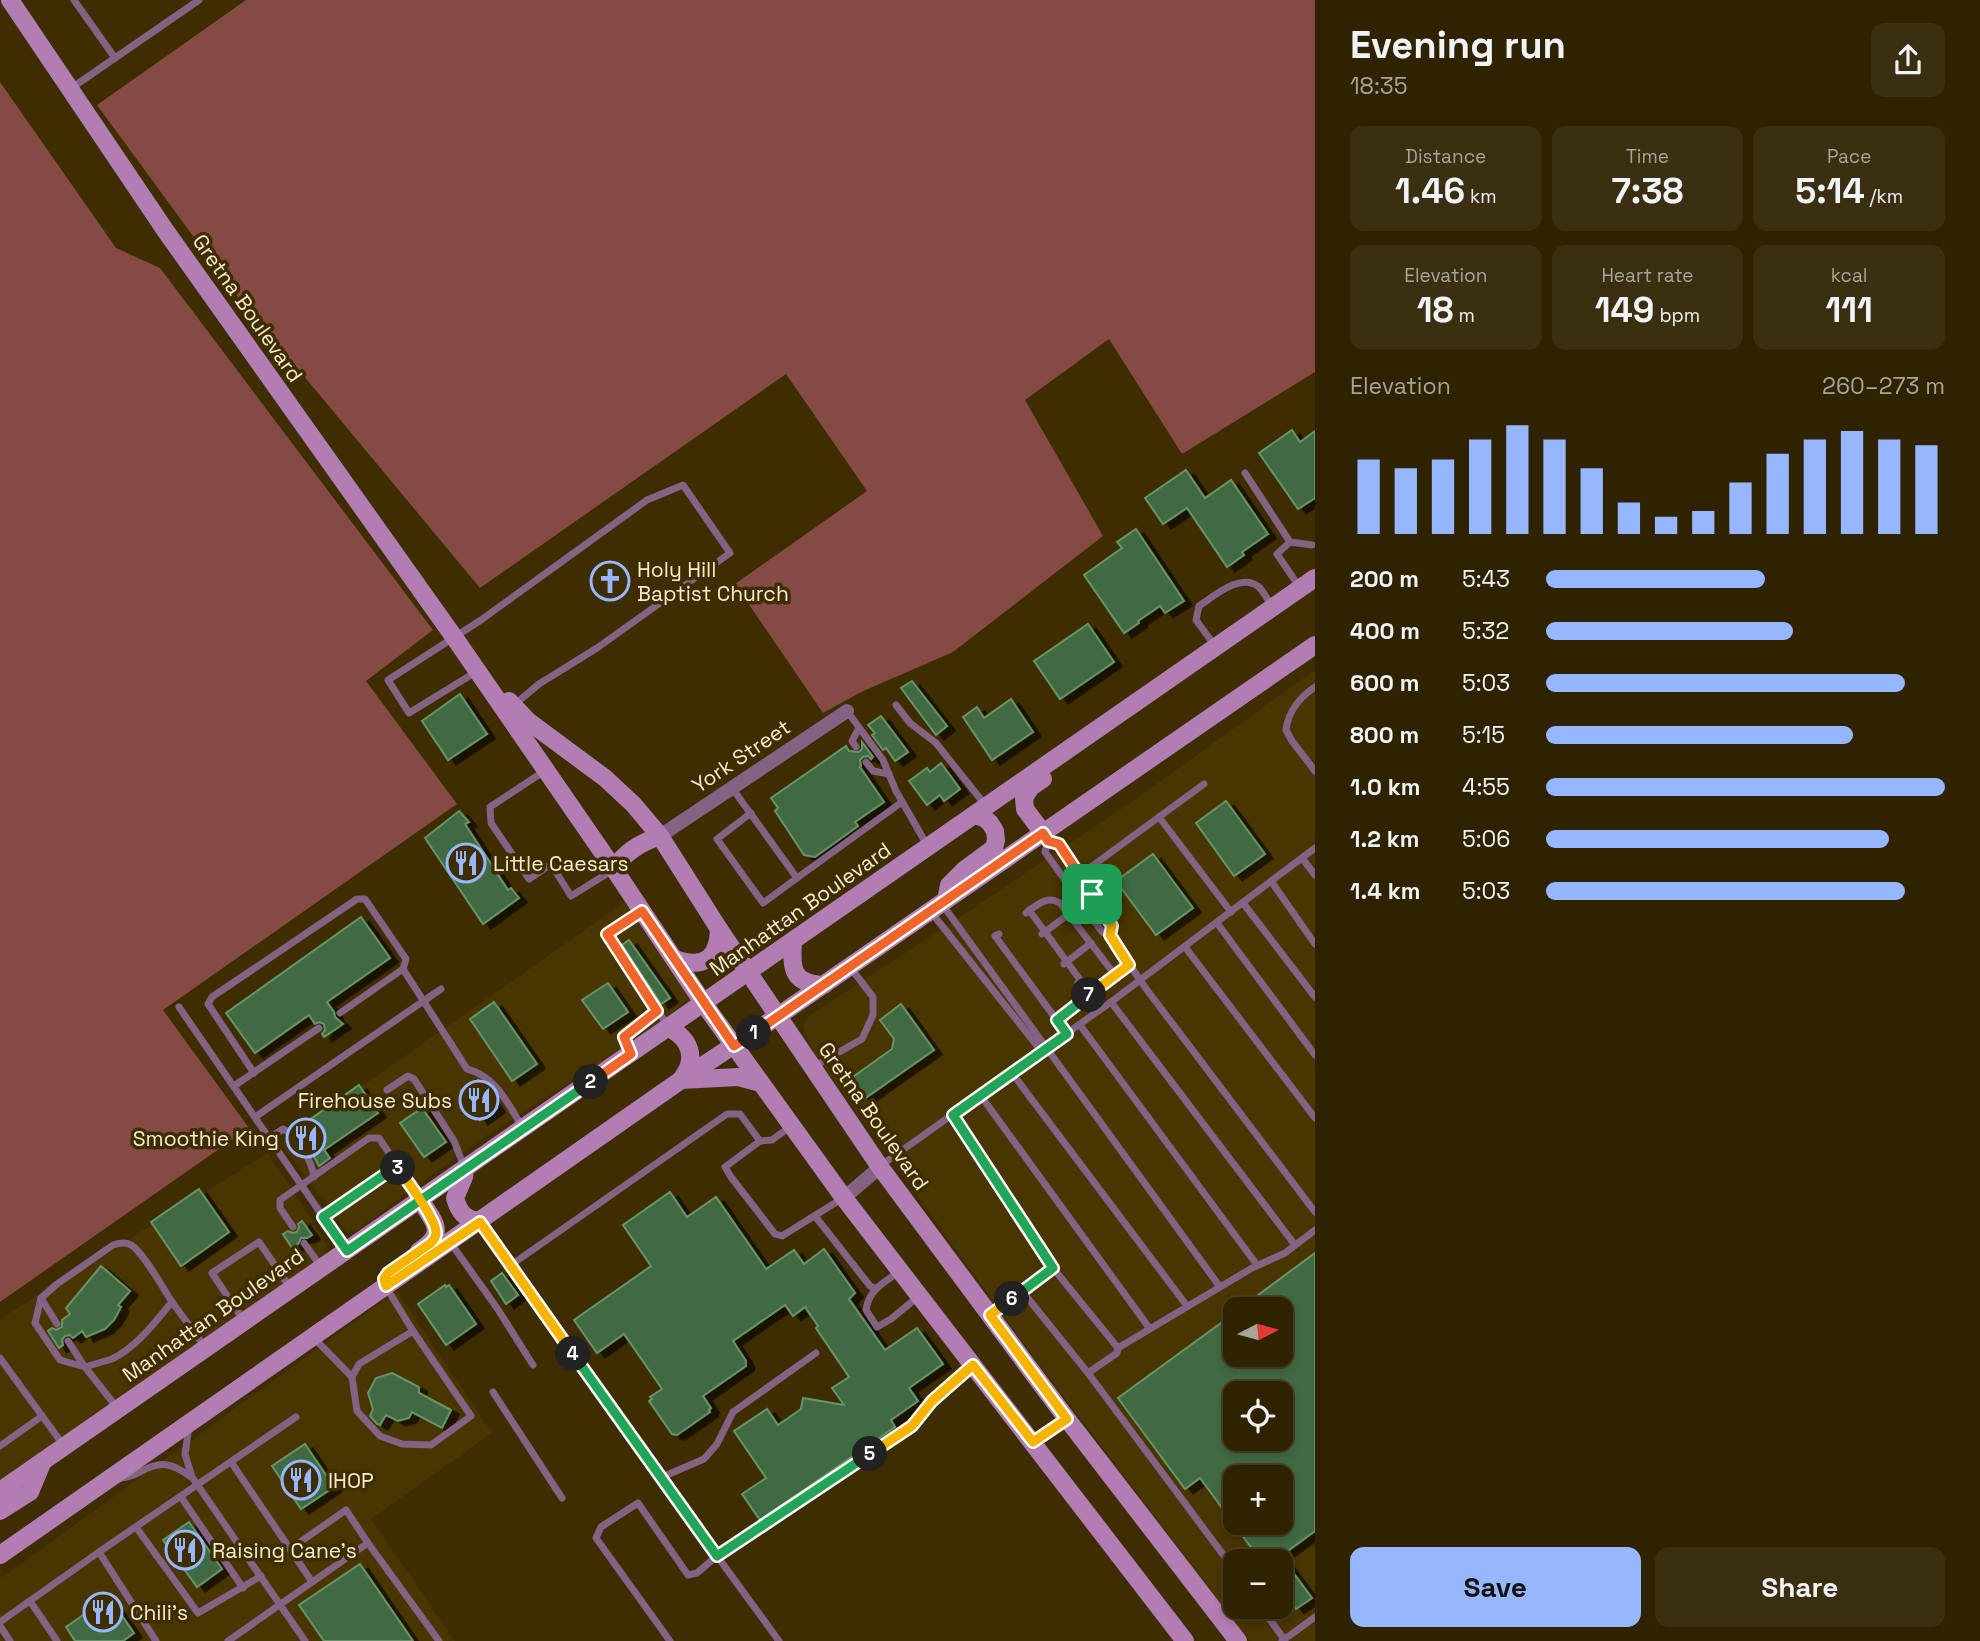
<!DOCTYPE html>
<meta charset="utf-8">
<style>
:root{--surface:#2e2201;--page:#3a2f10;--text:#f1f3f6;--muted:#a7a499;--line:#493f23;--accent:#96b6fd}
body{margin:0;font-family:"Space Grotesk",sans-serif;background:var(--page);color:var(--text);height:100vh;display:flex;flex-direction:column;font-size:26px;white-space:nowrap}
*{box-sizing:border-box;margin:0}
p{font-size:23px;color:var(--muted)}
.icon{flex:none;width:38px;height:38px;fill:none;stroke:currentColor;stroke-width:2;stroke-linecap:round;stroke-linejoin:round}
.map{position:relative;flex:1;overflow:hidden}
.sheet{display:flex;flex-direction:column;background:var(--surface);width:665px}
.sheet>*{flex:none}
.needle{width:46px;rotate:84deg}
.fabs{position:absolute;left:1223px;top:1297px;display:grid;gap:14px}
.fabs a{display:grid;place-items:center;width:70px;height:70px;border-radius:14px;background:var(--surface);box-shadow:0 4px 10px #0003,0 0 0 2px var(--line);font-size:35px}
.pin{position:absolute;display:grid;place-items:center;width:60px;height:60px;color:#fff;margin:-30px;border-radius:14px;box-shadow:0 4px 10px #0006}
.km{position:absolute;width:35px;height:35px;margin:-18px;border-radius:50%;background:#222;color:#fff;font-size:19px;line-height:35px;text-align:center}
.round{display:grid;place-items:center;flex:none;width:74px;height:74px;border-radius:14px;background:var(--page)}
.headline{display:flex;align-items:center;justify-content:space-between;height:119px;padding:0 35px}
h1{font-size:38px;font-weight:600;line-height:52px}
.metrics{display:grid;grid-template-columns:repeat(3,1fr);gap:10px;height:119px;padding:7px 35px}
.metrics div{display:grid;align-content:center;border-radius:14px;background:var(--page);text-align:center}
.metrics b{font-size:35px;font-weight:600}
.metrics small{font-size:19px;font-weight:400}
.metrics p{font-size:19px}
.chart{height:196px;padding:14px 35px}
.chart p{display:flex;justify-content:space-between}
.chart svg{width:100%;height:126px;margin-top:7px;stroke:var(--accent);stroke-width:6}
.action{display:flex;gap:14px;margin-top:auto;padding:14px 35px}
.action a{flex:1;height:80px;border-radius:14px;background:var(--accent);color:#111;font-size:28px;font-weight:600;line-height:80px;text-align:center}
.action a+a{background:var(--page);color:var(--text)}
ul{padding:0 35px;list-style:none;font-size:23px}
li{display:grid;grid-template-columns:112px 84px 1fr;align-items:center;height:52px}
li i{height:18px;border-radius:9px;background:var(--accent)}
main{display:flex;flex:1;min-height:0}
.map>svg:first-child{display:block}
.built{fill:#493500;fill-rule:evenodd}
.forest{fill:#864a45}
.building{fill:#416b43;stroke:#689369;stroke-width:2;fill-rule:evenodd;filter:url(#shadow)}
.lines{fill:none;stroke-linecap:round;stroke-linejoin:round}
.lane{stroke:#836284;stroke-width:7}
.street{stroke:#836284;stroke-width:14}
.secondary{stroke:#b17db3;stroke-width:18}
.split-1-casing{stroke:#fff;stroke-width:14}
.split-2-casing{stroke:#fff;stroke-width:14}
.split-3-casing{stroke:#fff;stroke-width:14}
.split-4-casing{stroke:#fff;stroke-width:14}
.split-5-casing{stroke:#fff;stroke-width:14}
.split-6-casing{stroke:#fff;stroke-width:14}
.split-7-casing{stroke:#fff;stroke-width:14}
.split-8-casing{stroke:#fff;stroke-width:14}
.split-1{stroke:#f0652b;stroke-width:9}
.split-2{stroke:#f0652b;stroke-width:9}
.split-3{stroke:#22a559;stroke-width:9}
.split-4{stroke:#f5b400;stroke-width:9}
.split-5{stroke:#22a559;stroke-width:9}
.split-6{stroke:#f5b400;stroke-width:9}
.split-7{stroke:#22a559;stroke-width:9}
.split-8{stroke:#f5b400;stroke-width:9}
.labels{text-anchor:middle;dominant-baseline:central;stroke-width:7;stroke-linejoin:round;paint-order:stroke}
.street-label{font-size:21px;fill:#faecd1;stroke:#3e2d01}
.poi-label{font-size:21px;fill:#faecd1;stroke:#3e2d01;text-anchor:start}
</style>
<main>
<div class="map">
<svg width="1315" height="1641" viewBox="0 0 1315 1641">
<defs>
<filter id="shadow"><feDropShadow dx="8" dy="4.5" stdDeviation="0" flood-color="#0009"/></filter>
</defs>
<rect width="100%" height="100%" fill="#3e2d01"/>
<g class="built">
<path d="M1315,670v971h-65l-215,-282 -222,-308 -10,-25 6,-10 175,-115 159,-107zM1236,1309h45v45h-45zM1236,1393h45v45h-45zM1236,1477h45v45h-45zM1236,1561h45v45h-45z"/>
<polygon points="625,902 691,999 607,1059 484,1137 356,1231 347,1232 281,1143"/>
<polygon points="268,1153 327,1244 326,1253 322,1259 0,1480 0,1319"/>
<polygon points="397,1291 492,1433 371,1519 455,1641 0,1641 0,1579"/>
</g>
<g class="forest">
<polygon points="246,0 1315,0 1315,372 1182,454 1109,339 1025,400 1103,536 953,652 861,692 823,713 735,584 867,491 786,374 480,588 234,292 97,105"/>
<polygon points="0,82 116,248 160,268 433,630 366,681 457,804 163,1010 249,1128 0,1302"/>
</g>
<g class="building">
<polygon points="1292,430 1300,442 1315,431 1315,498 1298,509 1259,453"/>
<polygon points="1186,470 1205,498 1231,480 1268,534 1242,552 1244,555 1227,567 1187,508 1163,524 1145,498"/>
<polygon points="1136,529 1184,601 1165,613 1160,606 1138,621 1139,623 1124,633 1084,575 1122,548 1117,542"/>
<polygon points="1088,624 1114,662 1060,699 1034,661"/>
<polygon points="912,681 947,726 936,735 901,688"/>
<polygon points="460,694 487,734 448,760 422,721"/>
<polygon points="1011,699 1033,732 992,760 963,717 977,707 984,718"/>
<polygon points="881,716 908,752 895,761 886,748 883,750 872,735 875,733 868,725"/>
<polygon points="862,742 873,757 871,759 868,756 863,757 860,760 861,766 860,767 884,802 855,822 858,826 815,857 804,855 775,811 778,808 771,798 846,746 849,751 859,752 862,749"/>
<polygon points="941,763 960,789 944,801 940,795 927,805 909,781 927,768 930,772"/>
<polygon points="1226,801 1265,854 1234,876 1196,823"/>
<polygon points="459,811 469,822 465,824 508,890 511,888 519,898 483,924 425,838"/>
<polygon points="1153,854 1193,908 1156,935 1116,881"/>
<polygon points="361,917 390,958 327,1002 334,1012 335,1017 343,1024 324,1037 322,1034 325,1030 324,1024 319,1022 315,1024 309,1015 255,1053 226,1013"/>
<polygon points="629,940 670,998 661,1004 622,945"/>
<polygon points="608,983 628,1012 603,1029 582,1000"/>
<polygon points="494,1002 537,1064 512,1081 470,1019"/>
<polygon points="901,1004 934,1050 864,1099 850,1079 892,1049 894,1039 880,1020"/>
<polygon points="478,1080 497,1108 480,1120 461,1091"/>
<polygon points="359,1085 378,1113 324,1150 330,1158 319,1166 308,1146 295,1130"/>
<polygon points="422,1108 446,1142 424,1157 400,1123"/>
<polygon points="199,1189 229,1232 181,1266 151,1222"/>
<polygon points="670,1192 687,1217 716,1197 766,1269 794,1250 804,1264 824,1249 855,1293 849,1299 885,1350 917,1328 943,1364 909,1388 918,1401 891,1420 895,1427 760,1520 742,1494 766,1478 734,1431 767,1409 778,1425 801,1409 803,1398 844,1405 832,1388 849,1377 816,1328 818,1326 805,1307 793,1316 785,1305 733,1341 746,1361 746,1366 703,1396 711,1408 709,1410 710,1412 677,1435 672,1434 649,1401 652,1399 650,1397 662,1389 624,1334 597,1353 574,1320 651,1266 623,1225"/>
<polygon points="302,1221 312,1235 307,1238 301,1238 298,1244 292,1248 283,1234 288,1231 293,1233 297,1232 299,1227 298,1224"/>
<path d="M1315,1253v278l-34,25 31,42 -16,11 -15,-20v-28h-20l-61,-83 -15,11 -67,-91 118,-86v42h45v-45h-42zM1236,1393h45v45h-45zM1236,1477h45v45h-45z"/>
<polygon points="101,1266 130,1291 118,1305 121,1307 114,1320 105,1329 86,1337 82,1331 73,1338 70,1335 65,1336 62,1339 63,1345 59,1348 48,1331 52,1328 56,1330 62,1327 62,1320 70,1314 66,1308"/>
<polygon points="502,1273 518,1295 506,1304 491,1281"/>
<polygon points="445,1285 446,1287 449,1285 476,1324 446,1345 418,1304"/>
<polygon points="392,1373 419,1387 419,1393 451,1410 442,1428 412,1412 409,1418 398,1421 386,1415 380,1425 377,1424 370,1416 373,1409 368,1393 376,1378"/>
<polygon points="305,1444 334,1487 301,1509 272,1466"/>
<polygon points="189,1522 222,1569 197,1587 163,1540"/>
<polygon points="360,1564 413,1641 324,1641 299,1605"/>
<polygon points="109,1597 134,1633 123,1641 75,1641 66,1627"/>
</g>
<g class="lines">
<g class="lane">
<polyline points="115,58 199,0"/>
<polyline points="70,89 115,58 74,0"/>
<polyline points="1245,473 1290,542 1312,545"/>
<polyline points="1290,542 1277,554 1300,588"/>
<path d="M1215,646l-19,-26 3,-14c15,-10 42,-34 60,-19 5,5 9,14 13,19"/>
<polyline points="476,672 409,713 388,680 481,620 647,500 683,485 730,553 597,648 539,684 514,705"/>
<path d="M1315,687c-15,10 -27,25 -29,43l6,11 23,30"/>
<polyline points="896,705 910,723 936,743 986,806"/>
<polyline points="847,711 883,760 896,791 927,845"/>
<polyline points="856,747 852,741 859,728"/>
<polyline points="866,762 873,771 889,774"/>
<polyline points="546,770 490,807 491,823 529,879 551,864 571,896 613,870"/>
<polyline points="732,788 797,878 763,903 717,839 751,813"/>
<polyline points="1159,817 1204,784"/>
<polyline points="1046,838 1048,841 1059,844 1112,926 1109,935"/>
<polyline points="1048,841 1045,852 1102,932 1109,935 1147,990 1315,1212"/>
<polyline points="1302,858 1315,875"/>
<polyline points="1080,875 1159,817 1231,912"/>
<polyline points="797,878 902,802"/>
<polyline points="1271,881 1315,944"/>
<polyline points="1243,903 1315,997"/>
<polyline points="942,904 1220,1287"/>
<polyline points="1029,910 1081,981 1078,983"/>
<polyline points="642,911 607,934 668,1026"/>
<polyline points="931,912 1042,1052"/>
<path d="M1026,913c11,-8 20,-18 34,-10l55,72"/>
<polyline points="1217,923 1315,1055"/>
<polyline points="999,934 995,936 1067,1034"/>
<polyline points="1042,934 1069,914"/>
<polyline points="1185,947 1315,1118"/>
<polyline points="1064,964 1091,943"/>
<path d="M403,969l64,100c29,7 41,35 56,59"/>
<polyline points="1111,1002 1295,1245"/>
<polyline points="179,1007 346,1250"/>
<polyline points="1057,1020 1129,965"/>
<polyline points="1080,1025 1257,1265"/>
<polyline points="631,1052 624,1037 658,1011"/>
<polyline points="813,1067 862,1039 873,1015 873,997 850,967"/>
<polyline points="254,1073 208,1004 212,997 357,899 365,899 406,959 403,969 340,1013"/>
<polyline points="1012,1073 1187,1306"/>
<polyline points="234,1086 319,1028"/>
<polyline points="387,1090 408,1076 414,1079 454,1141 465,1169"/>
<polyline points="981,1096 1150,1329"/>
<polyline points="953,1115 1053,1268"/>
<polyline points="255,1117 441,989"/>
<path d="M270,1138l13,-9c14,5 29,33 31,48"/>
<polyline points="760,1141 725,1167 731,1177 775,1234 782,1236 843,1198"/>
<polyline points="880,1166 1111,1002 1315,848"/>
<polyline points="815,1216 870,1286 876,1289"/>
<polyline points="323,1217 397,1166"/>
<polyline points="481,1222 658,1475 779,1641"/>
<polyline points="293,1227 280,1208 280,1200 369,1138 379,1138 420,1200"/>
<polyline points="450,1242 497,1308 533,1365"/>
<polyline points="304,1243 322,1268"/>
<polyline points="511,1265 727,1114 740,1114 760,1141 772,1140 791,1126"/>
<path d="M900,1271c-16,12 -31,18 -34,39l11,17 14,-8 28,-23"/>
<polyline points="41,1298 57,1324"/>
<polyline points="990,1315 1053,1268 1118,1348 1117,1353 1088,1373 1022,1291"/>
<polyline points="244,1321 212,1273 259,1242 291,1289"/>
<polyline points="313,1337 352,1377 357,1411 380,1436 402,1444 431,1445 471,1416 413,1331 386,1287"/>
<polyline points="68,1341 84,1366"/>
<polyline points="1118,1348 1252,1268 1285,1253 1315,1230"/>
<polyline points="0,1358 64,1446"/>
<path d="M85,1367l-25,-7 -25,-37 6,-25 16,-14 56,-39c6,-2 13,-3 18,0 12,7 32,43 41,57"/>
<polyline points="1088,1373 1236,1572"/>
<polyline points="352,1377 359,1364 413,1331"/>
<polyline points="493,1392 562,1498"/>
<path d="M118,1409l-33,-42c9,-3 18,-5 27,-8 25,-12 43,-37 60,-57l33,45"/>
<polyline points="189,1426 185,1454 192,1477 305,1641"/>
<polyline points="0,1446 42,1416"/>
<path d="M119,1478c8,0 13,-2 21,-6 21,-12 32,-9 51,5"/>
<polyline points="660,1478 704,1459 717,1444 733,1412 816,1353"/>
<polyline points="181,1497 243,1588"/>
<polyline points="136,1527 198,1613 261,1576"/>
<polyline points="368,1543 439,1641"/>
<polyline points="290,1549 312,1582"/>
<polyline points="99,1552 296,1417"/>
<polyline points="30,1601 57,1641"/>
<polyline points="1260,1606 1284,1639"/>
<polyline points="0,1622 99,1552 156,1641"/>
<polyline points="0,1626 10,1641"/>
<polyline points="228,1641 368,1543 346,1510 290,1549 231,1462"/>
<polyline points="670,1641 596,1538 601,1527 638,1503 688,1575 697,1573 717,1556 912,1426 932,1401 972,1366"/>
<polyline points="1282,1641 1315,1617"/>
</g>
<g class="street">
<polyline points="660,836 847,711"/>
<polyline points="844,1198 880,1167"/>
<polyline points="1033,1442 1067,1419"/>
</g>
<g class="secondary">
<polyline points="10,0 165,230 454,637 614,869 704,1004 844,1198 1185,1641"/>
<polyline points="509,701 528,721 605,778 633,804 660,836 719,929 880,1167 1067,1419 1238,1641"/>
<polyline points="1043,833 1025,809 1024,798 1031,787 1043,779"/>
<path d="M614,869c11,-17 26,-26 46,-33"/>
<polyline points="946,900 949,885 964,870 994,848 996,840 995,831 990,823 984,818 974,815"/>
<path d="M793,941c-2,28 -1,43 31,44"/>
<path d="M675,959c28,10 43,0 44,-30"/>
<path d="M669,1028c14,7 25,20 20,37 -1,5 -5,10 -8,15l57,-3 23,6"/>
<path d="M465,1169l-1,8 -9,21c4,14 10,22 25,23"/>
<path d="M419,1251c28,-18 16,-28 1,-51"/>
<polyline points="0,1491 1315,578"/>
<polyline points="0,1511 30,1492 43,1461"/>
<polyline points="0,1555 681,1080 778,1016 1315,645"/>
</g>
</g>
<g class="lines">
<defs>
<polyline id="split-1" points="754,1033 1043,833 1048,841 1059,844 1092,894"/>
<polyline id="split-2" points="591,1082 631,1054 624,1037 657,1011 607,934 642,911 734,1046 754,1033"/>
<polyline id="split-3" points="398,1168 397,1166 323,1217 347,1251 591,1082"/>
<path id="split-4" d="M398,1168c9,13 39,52 38,65 0,5 -2,6 -5,10l-43,30 -4,6 2,7 94,-64 93,132"/>
<polyline id="split-5" points="573,1354 717,1556 870,1454"/>
<polyline id="split-6" points="870,1454 912,1426 932,1401 973,1365 1033,1442 1067,1419 990,1315 1012,1299"/>
<polyline id="split-7" points="1012,1299 1053,1268 953,1115 1067,1034 1057,1020 1089,995"/>
<polyline id="split-8" points="1089,995 1129,965 1110,935 1112,926 1092,894"/>
</defs>
<use href="#split-1" class="split-1-casing"/>
<use href="#split-2" class="split-2-casing"/>
<use href="#split-3" class="split-3-casing"/>
<use href="#split-4" class="split-4-casing"/>
<use href="#split-5" class="split-5-casing"/>
<use href="#split-6" class="split-6-casing"/>
<use href="#split-7" class="split-7-casing"/>
<use href="#split-8" class="split-8-casing"/>
<use href="#split-1" class="split-1"/>
<use href="#split-2" class="split-2"/>
<use href="#split-3" class="split-3"/>
<use href="#split-4" class="split-4"/>
<use href="#split-5" class="split-5"/>
<use href="#split-6" class="split-6"/>
<use href="#split-7" class="split-7"/>
<use href="#split-8" class="split-8"/>
</g>
<defs>
<symbol id="church-ring" viewBox="-11 -11 22 22"><circle r="9.5" fill="#3e2d01" stroke="#96b6fd" stroke-width="1.5"/><path d="M-1.2-6h2.4v3.5h3.3v2.4h-3.3V6h-2.4V-.1h-3.3v-2.4h3.3Z" fill="#96b6fd"/></symbol>
<symbol id="restaurant-ring" viewBox="-11 -11 22 22"><circle r="9.5" fill="#3e2d01" stroke="#96b6fd" stroke-width="1.5"/><path d="M-5-6h1v4h1v-4h1v4h1v-4h1v5L-1.5 .5V6h-2V.5L-5-1ZM5-6V6H3V1.5H1.5Q1.5-4 5-6Z" fill="#96b6fd"/></symbol>
</defs>
<g fill-rule="evenodd">
<use href="#church-ring" x="588" y="559" width="44" height="44"/>
<use href="#restaurant-ring" x="444" y="841" width="44" height="44"/>
<use href="#restaurant-ring" x="457" y="1078" width="44" height="44"/>
<use href="#restaurant-ring" x="284" y="1116" width="44" height="44"/>
<use href="#restaurant-ring" x="279" y="1458" width="44" height="44"/>
<use href="#restaurant-ring" x="163" y="1528" width="44" height="44"/>
<use href="#restaurant-ring" x="81" y="1590" width="44" height="44"/>
</g>
<g class="labels">
<g class="street-label">
<text transform="translate(248 308) rotate(55)">Gretna Boulevard</text>
<text transform="translate(741 756) rotate(-34)">York Street</text>
<text transform="translate(800 909) rotate(-35)">Manhattan Boulevard</text>
<text transform="translate(874 1116) rotate(55)">Gretna Boulevard</text>
<text transform="translate(213 1315) rotate(-35)">Manhattan Boulevard</text>
</g>
<g class="poi-label">
<text x="637" y="569">Holy Hill<tspan x="637" dy="24">Baptist Church</tspan></text>
<text x="493" y="863">Little Caesars</text>
<text x="452" y="1100" text-anchor="end">Firehouse Subs</text>
<text x="279" y="1138" text-anchor="end">Smoothie King</text>
<text x="328" y="1480">IHOP</text>
<text x="212" y="1550">Raising Cane's</text>
<text x="130" y="1612">Chili's</text>
</g>
</g>
</svg>
<div class="fabs">
<a><svg class="needle" viewBox="-14 -14 28 28"><path d="M0-13l5 13h-10z" fill="#e53935"/><path d="M0 13l5-13h-10z" fill="#a7a499"/></svg></a>
<a><svg class="icon" aria-label="locate" viewBox="0 0 24 24"><circle cx="12" cy="12" r="6"/><path d="M12 2v4M12 18v4M2 12h4M18 12h4"/></svg></a>
<a>+</a>
<a>−</a>
</div>
<div class="pin" style="left:1092px;top:894px;background:#1e9e55"><svg class="icon" aria-label="arrive" viewBox="0 0 24 24"><path d="M6 21V4h12l-3 4 3 4H6"/></svg></div>
<b class="km" style="left:754px;top:1033px">1</b>
<b class="km" style="left:591px;top:1082px">2</b>
<b class="km" style="left:398px;top:1168px">3</b>
<b class="km" style="left:573px;top:1354px">4</b>
<b class="km" style="left:870px;top:1454px">5</b>
<b class="km" style="left:1012px;top:1299px">6</b>
<b class="km" style="left:1089px;top:995px">7</b>
</div>
<section class="sheet">
<div class="headline"><div><h1>Evening run</h1><p>18:35</p></div><a class="round"><svg class="icon" aria-label="share" viewBox="0 0 24 24"><path d="M12 15V3M7 8l5-5 5 5M5 13v7h14v-7"/></svg></a></div>
<div class="metrics">
<div><p>Distance</p><b>1.46<small> km</small></b></div>
<div><p>Time</p><b>7:38</b></div>
<div><p>Pace</p><b>5:14<small> /km</small></b></div>
</div>
<div class="metrics">
<div><p>Elevation</p><b>18<small> m</small></b></div>
<div><p>Heart rate</p><b>149<small> bpm</small></b></div>
<div><p>kcal</p><b>111</b></div>
</div>
<div class="chart"><p><span>Elevation</span>260–273 m</p>
<svg viewBox="0 0 160 44" preserveAspectRatio="none"><path d="M5 44V18M15 44V21M25 44V18M35 44V11M45 44V6M55 44V11M65 44V21M75 44V33M85 44V38M95 44V36M105 44V26M115 44V16M125 44V11M135 44V8M145 44V11M155 44V13"/></svg>
</div>
<ul>
<li><b>200 m</b>5:43<i style="width:55%"></i></li>
<li><b>400 m</b>5:32<i style="width:62%"></i></li>
<li><b>600 m</b>5:03<i style="width:90%"></i></li>
<li><b>800 m</b>5:15<i style="width:77%"></i></li>
<li><b>1.0 km</b>4:55<i style="width:100%"></i></li>
<li><b>1.2 km</b>5:06<i style="width:86%"></i></li>
<li><b>1.4 km</b>5:03<i style="width:90%"></i></li>
</ul>
<div class="action"><a>Save</a><a>Share</a></div>
</section>
</main>
